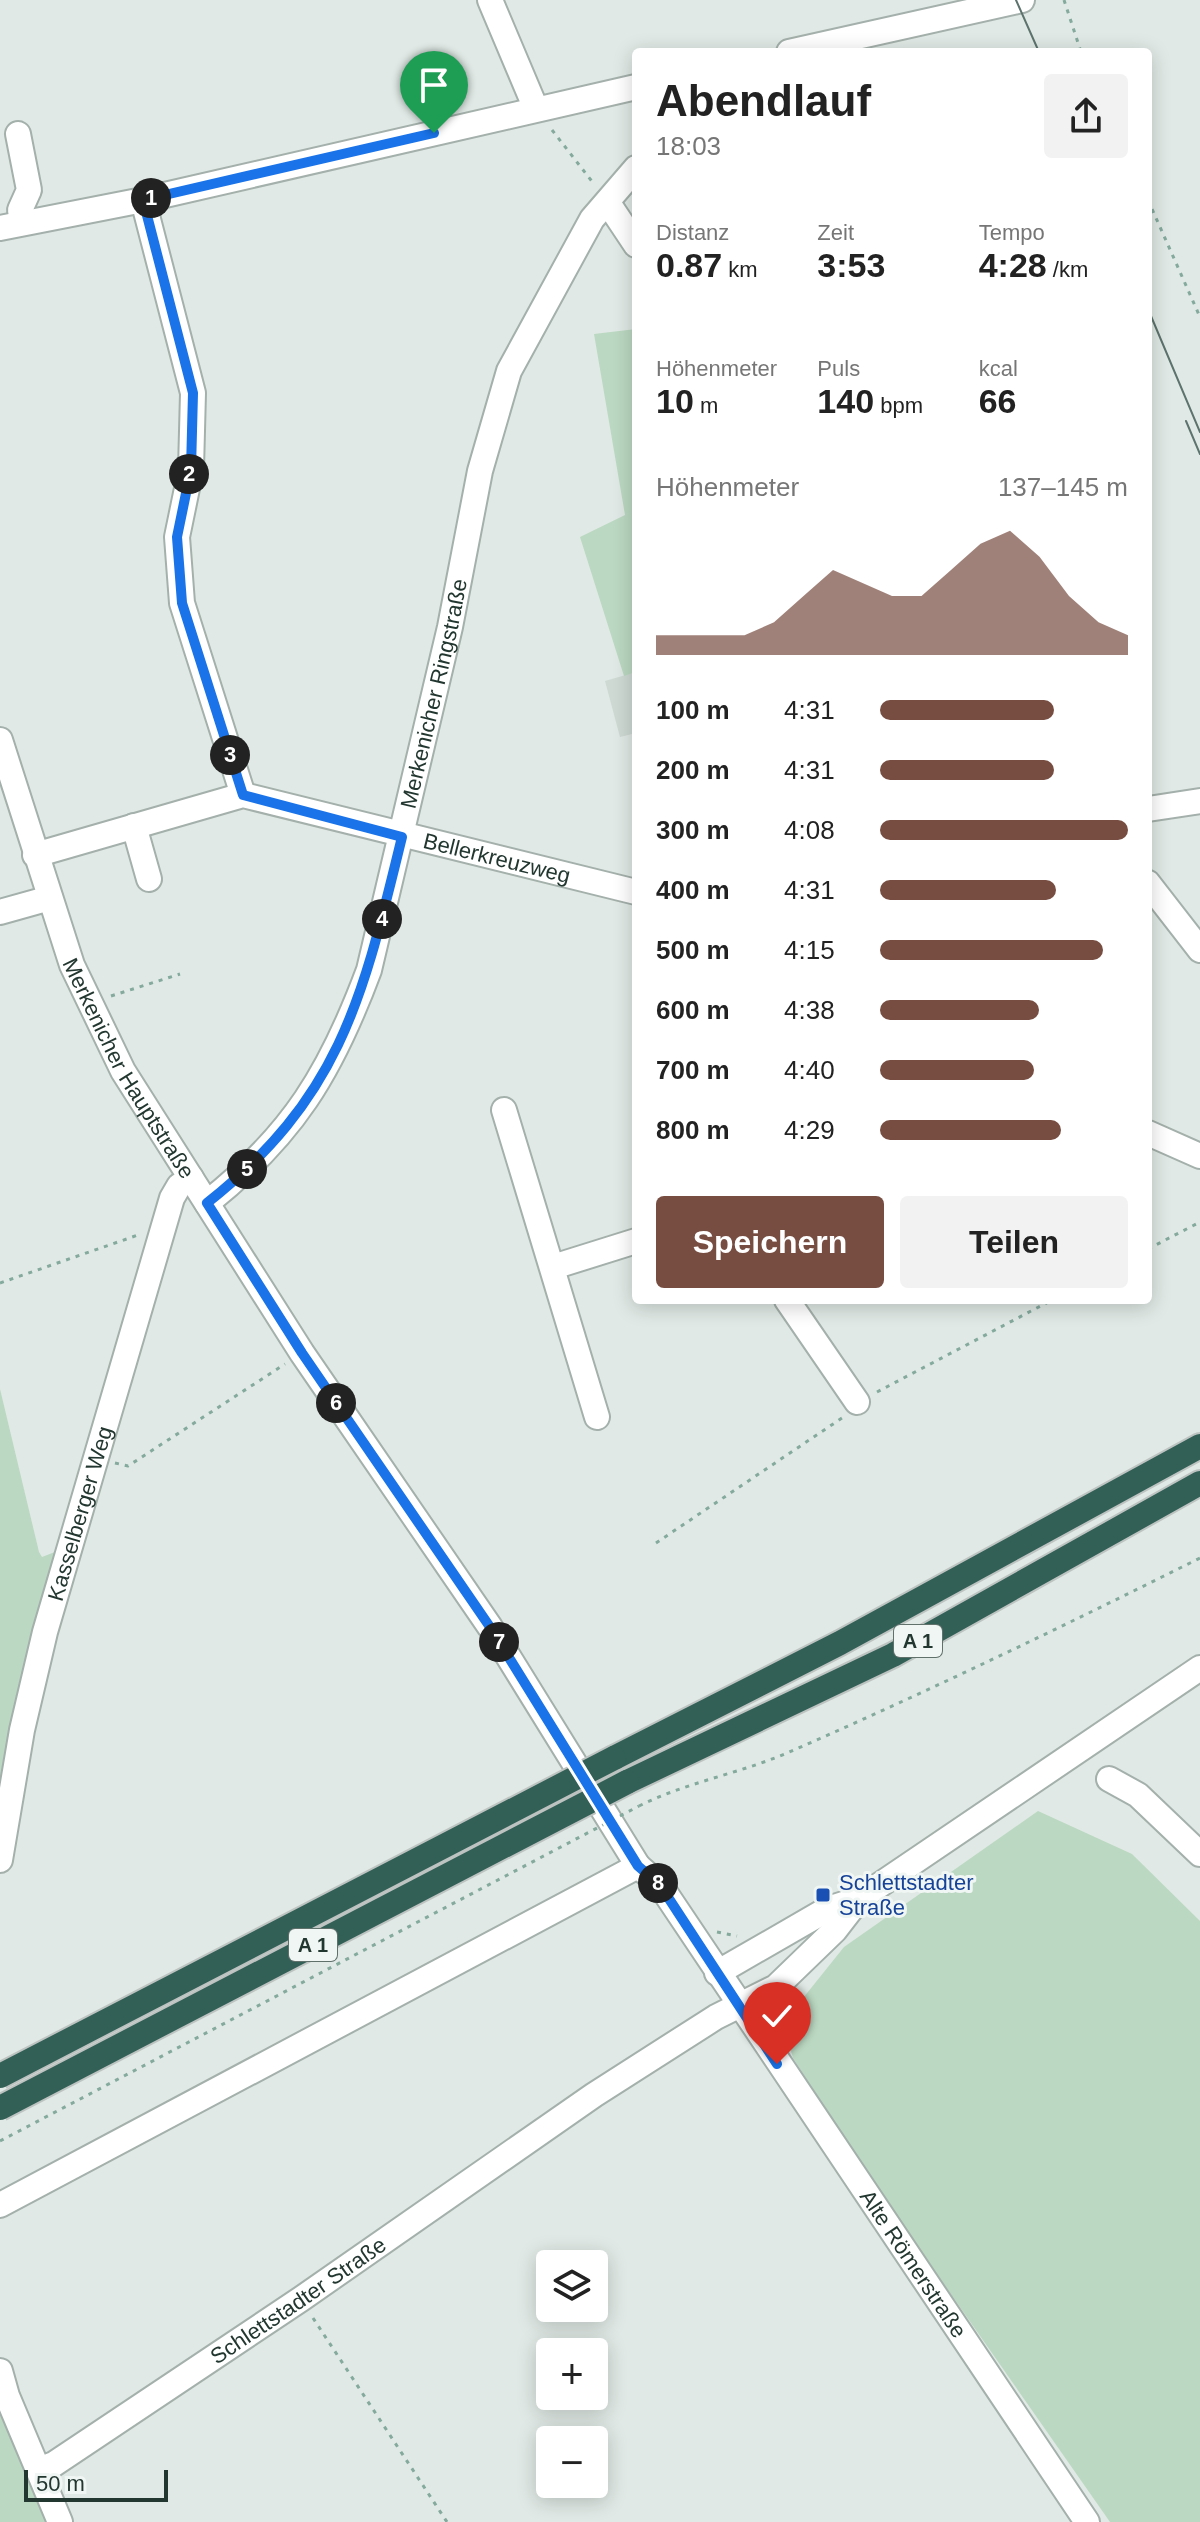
<!DOCTYPE html>
<html lang="de">
<meta charset="utf-8">
<style>
:root{--surface:#fff;--page:#f2f2f2;--text:#222;--muted:#767676;--accent:#784d41}
body{margin:0;font-family:Arial,sans-serif;background:var(--page);color:var(--text);height:100vh;display:flex;flex-direction:column;font-size:30px;white-space:nowrap}
*{box-sizing:border-box;margin:0}
p{font-size:26px;color:var(--muted)}
.icon{flex:none;width:44px;height:44px;fill:none;stroke:currentColor;stroke-width:2;stroke-linecap:round;stroke-linejoin:round}
.map{position:relative;flex:1;overflow:hidden}
.drawer{position:absolute;left:632px;top:48px;width:520px;height:1256px;display:flex;flex-direction:column;background:var(--surface);border-radius:8px;box-shadow:0 4px 20px #0003}
.drawer>*{flex:none}
.controls{position:absolute;left:536px;top:2250px;display:grid;gap:16px}
.controls a{display:grid;place-items:center;width:72px;height:72px;border-radius:8px;background:var(--surface);box-shadow:0 4px 20px #0003;font-size:40px}
.scale{position:absolute;left:24px;bottom:20px;width:144px;box-sizing:border-box;padding-left:8px;border:4px solid #233731;border-top:0;font-size:22px;line-height:28px;white-space:nowrap;color:#233731;-webkit-text-stroke:6px #f0f6f3;paint-order:stroke}
.pin{position:absolute;display:grid;place-items:center;width:68px;height:68px;color:#fff;margin:-82px -34px;border-radius:50% 50% 50% 0;rotate:-45deg;box-shadow:0 0 8px #0007}
.pin .icon{rotate:45deg}
.km{position:absolute;width:40px;height:40px;margin:-20px;border-radius:50%;background:#222;color:#fff;font-size:22px;line-height:40px;text-align:center}
.round{display:grid;place-items:center;flex:none;width:84px;height:84px;border-radius:8px;background:var(--page)}
.overview{display:flex;align-items:center;justify-content:space-between;height:136px;padding:0 24px}
h1{font-size:44px;font-weight:600;line-height:60px}
.stats{display:grid;grid-template-columns:repeat(3,1fr);gap:12px;height:136px;padding:8px 24px}
.stats div{display:grid;align-content:center}
.stats b{font-size:34px;font-weight:600}
.stats small{font-size:22px;font-weight:400}
.stats p{font-size:22px}
.chart{height:224px;padding:16px 24px}
.chart p{display:flex;justify-content:space-between}
.chart svg{width:100%;height:144px;margin-top:8px;fill:var(--accent);opacity:.7}
.primary-button{display:flex;gap:16px;margin-top:auto;padding:16px 24px}
.primary-button a{flex:1;height:92px;border-radius:8px;background:var(--accent);color:#fff;font-size:32px;font-weight:600;line-height:92px;text-align:center}
.primary-button a+a{background:var(--page);color:var(--text)}
ul{padding:0 24px;list-style:none;font-size:26px}
li{display:grid;grid-template-columns:128px 96px 1fr;align-items:center;height:60px}
li i{height:20px;border-radius:10px;background:var(--accent)}
.map>svg:first-child{display:block}
.built{fill:#ced9d4}
.green{fill:#bbd8c2}
.lines{fill:none;stroke-linecap:round;stroke-linejoin:round}
.minor-casing{stroke:#a4b0ab;stroke-width:28}
.highway-casing{stroke:#bdc3c1;stroke-width:28}
.path{stroke:#84a99d;stroke-width:3;stroke-dasharray:4 6;stroke-linecap:butt}
.minor{stroke:#fff;stroke-width:24}
.highway{stroke:#326056;stroke-width:24}
.tram{stroke:#5d736d;stroke-width:2}
.highway-bridge-casing{stroke:#bdc3c1;stroke-width:28;stroke-linecap:butt}
.path-bridge{stroke:#84a99d;stroke-width:3;stroke-dasharray:4 6;stroke-linecap:butt}
.highway-bridge{stroke:#326056;stroke-width:24}
.route-casing{stroke:#fff;stroke-width:16}
.route{stroke:#1a73e8;stroke-width:10}
.transit-dot{fill:#1a4fb4;stroke:#f0f6f3;stroke-width:3}
.labels{text-anchor:middle;dominant-baseline:central;stroke-width:6;stroke-linejoin:round;paint-order:stroke}
.shield{fill:#f0f6f3;stroke:#60706b;stroke-width:2}
.shield-label{font-size:20px;font-weight:bold;fill:#233731}
.street-label{font-size:22px;fill:#233731;stroke:#f0f6f3}
.transit-label{font-size:22px;fill:#164399;stroke:#f0f6f3;text-anchor:start}
</style>
<div class="map">
<svg width="1200" height="2522" viewBox="0 0 1200 2522">
<rect width="100%" height="100%" fill="#e0e9e5"/>
<polygon class="built" points="636,672 636,733 620,737 605,681"/>
<g class="green">
<polygon points="636,329 636,672 624,676 580,537 625,515 594,334"/>
<polygon points="0,1389 39,1552 42,1557 60,1550 0,1809"/>
<polygon points="1038,1811 1132,1854 1200,1921 1200,2522 1110,2522 876,2187 793,2058 783,2023 844,1947"/>
<polygon points="0,2359 68,2522 0,2522"/>
</g>
<g class="lines">
<defs>
<g id="minor">
<polyline points="490,0 536,109"/>
<polyline points="789,52 1022,0"/>
<polyline points="18,134 29,190 20,210 22,223"/>
<polyline points="143,200 193,393 191,469 177,537 182,603 243,795"/>
<polyline points="608,203 636,245"/>
<polyline points="0,228 143,200 636,87"/>
<path id="s1" d="M0,740l72,225 51,106 179,282 188,274 148,239 22,19 427,637"/>
<polyline points="1148,809 1200,801"/>
<polyline points="134,826 149,879"/>
<path id="s2" d="M35,855l208,-60 393,97"/>
<polyline points="1148,883 1200,950"/>
<polyline points="0,912 50,898"/>
<polyline points="504,1110 597,1417"/>
<polyline points="1148,1133 1200,1156"/>
<path id="s3" d="M207,1203c86,-68 124,-131 162,-233l81,-343 30,-156 29,-100 83,-152 44,-51"/>
<polyline points="553,1267 636,1241"/>
<polyline points="787,1300 857,1402"/>
<polyline points="1109,1779 1138,1795 1200,1854"/>
<path id="s4" d="M0,1860l22,-130 23,-98 127,-434 7,-12 12,-8"/>
<polyline points="717,1973 828,1909 859,1899"/>
<polyline points="0,2205 638,1866"/>
<polyline points="0,2371 7,2396 60,2522"/>
<path id="s5" d="M39,2470l15,-6 247,-165 293,-204 122,-78 60,-30 59,-57 24,-31 341,-231"/>
</g>
<g id="highway">
<polyline points="614,1758 840,1643 1200,1446"/>
<polyline points="627,1782 893,1655 1200,1483"/>
</g>
</defs>
<use href="#minor" class="minor-casing"/>
<use href="#highway" class="highway-casing"/>
<g class="path">
<polyline points="1064,0 1081,52"/>
<polyline points="552,130 594,184"/>
<polyline points="1148,200 1200,317"/>
<polyline points="111,996 180,974"/>
<polyline points="1148,1249 1200,1222"/>
<polyline points="0,1283 138,1235"/>
<polyline points="877,1392 1052,1300"/>
<polyline points="115,1463 128,1466 285,1364"/>
<polyline points="656,1543 842,1418"/>
<path d="M639,1806c48,-24 99,-32 148,-53 140,-61 277,-127 413,-195"/>
<polyline points="717,1932 737,1936"/>
<polyline points="779,2024 783,2008"/>
<polyline points="313,2318 447,2522"/>
</g>
<use href="#minor" class="minor"/>
<use href="#highway" class="highway"/>
<g class="tram">
<polyline points="1016,0 1039,52"/>
<polyline points="1148,309 1200,432"/>
<polyline points="1186,421 1200,454"/>
</g>
<defs>
<g id="highway-bridge">
<polyline points="0,2076 614,1758"/>
<polyline points="0,2108 627,1782"/>
</g>
</defs>
<use href="#highway-bridge" class="highway-bridge-casing"/>
<polyline class="path-bridge" points="0,2141 639,1806"/>
<use href="#highway-bridge" class="highway-bridge"/>
</g>
<g class="lines">
<defs>
<path id="route" d="M434,133l-291,67 50,193 -2,76 -14,68 5,66 61,192 159,42c-39,159 -60,259 -195,366l95,150 188,274 148,239 22,19 117,179"/>
</defs>
<use href="#route" class="route-casing"/>
<use href="#route" class="route"/>
</g>
<rect class="transit-dot" x="815" y="1887" width="16" height="16" rx="4"/>
<g class="labels">
<g class="shield">
<rect x="894" y="1625" width="48" height="32" rx="6"/>
<rect x="289" y="1929" width="48" height="32" rx="6"/>
</g>
<g class="shield-label">
<text x="918" y="1641">A 1</text>
<text x="313" y="1945">A 1</text>
</g>
<g class="street-label">
<text stroke="none"><textPath href="#s3" startOffset="572">Merkenicher Ringstraße</textPath></text>
<text stroke="none"><textPath href="#s2" startOffset="478">Bellerkreuzweg</textPath></text>
<text stroke="none"><textPath href="#s1" startOffset="354">Merkenicher Hauptstraße</textPath></text>
<text stroke="none"><textPath href="#s4" startOffset="356">Kasselberger Weg</textPath></text>
<text stroke="none"><textPath href="#s1" startOffset="1786">Alte Römerstraße</textPath></text>
<text stroke="none"><textPath href="#s5" startOffset="310">Schlettstadter Straße</textPath></text>
</g>
<g class="transit-label">
<text x="839" y="1882">Schlettstadter<tspan x="839" dy="25">Straße</tspan></text>
</g>
</g>
</svg>
<div class="controls">
<a><svg class="icon" aria-label="layers" viewBox="0 0 24 24"><path d="M12 4l9 5-9 5-9-5zM3 14l9 5 9-5"/></svg></a>
<a>+</a>
<a>−</a>
</div>
<div class="scale">50 m</div>
<div class="pin" style="left:434px;top:133px;background:#1e9e55"><svg class="icon" aria-label="arrive" viewBox="0 0 24 24"><path d="M6 21V4h12l-3 4 3 4H6"/></svg></div>
<div class="pin" style="left:777px;top:2064px;background:#d93025"><svg class="icon" aria-label="check" viewBox="0 0 24 24"><path d="M5 12l5 5 9-10"/></svg></div>
<b class="km" style="left:151px;top:198px">1</b>
<b class="km" style="left:189px;top:474px">2</b>
<b class="km" style="left:230px;top:755px">3</b>
<b class="km" style="left:382px;top:919px">4</b>
<b class="km" style="left:247px;top:1169px">5</b>
<b class="km" style="left:336px;top:1403px">6</b>
<b class="km" style="left:499px;top:1642px">7</b>
<b class="km" style="left:658px;top:1883px">8</b>
<section class="drawer">
<div class="overview"><div><h1>Abendlauf</h1><p>18:03</p></div><a class="round"><svg class="icon" aria-label="share" viewBox="0 0 24 24"><path d="M12 15V3M7 8l5-5 5 5M5 13v7h14v-7"/></svg></a></div>
<div class="stats">
<div><p>Distanz</p><b>0.87<small> km</small></b></div>
<div><p>Zeit</p><b>3:53</b></div>
<div><p>Tempo</p><b>4:28<small> /km</small></b></div>
</div>
<div class="stats">
<div><p>Höhenmeter</p><b>10<small> m</small></b></div>
<div><p>Puls</p><b>140<small> bpm</small></b></div>
<div><p>kcal</p><b>66</b></div>
</div>
<div class="chart"><p><span>Höhenmeter</span>137–145 m</p>
<svg viewBox="0 0 160 44" preserveAspectRatio="none"><path d="M0 44V38L10 38L20 38L30 38L40 34L50 26L60 18L70 22L80 26L90 26L100 18L110 10L120 6L130 14L140 26L150 34L160 38V44z"/></svg>
</div>
<ul>
<li><b>100 m</b>4:31<i style="width:70%"></i></li>
<li><b>200 m</b>4:31<i style="width:70%"></i></li>
<li><b>300 m</b>4:08<i style="width:100%"></i></li>
<li><b>400 m</b>4:31<i style="width:71%"></i></li>
<li><b>500 m</b>4:15<i style="width:90%"></i></li>
<li><b>600 m</b>4:38<i style="width:64%"></i></li>
<li><b>700 m</b>4:40<i style="width:62%"></i></li>
<li><b>800 m</b>4:29<i style="width:73%"></i></li>
</ul>
<div class="primary-button"><a>Speichern</a><a>Teilen</a></div>
</section>
</div>
